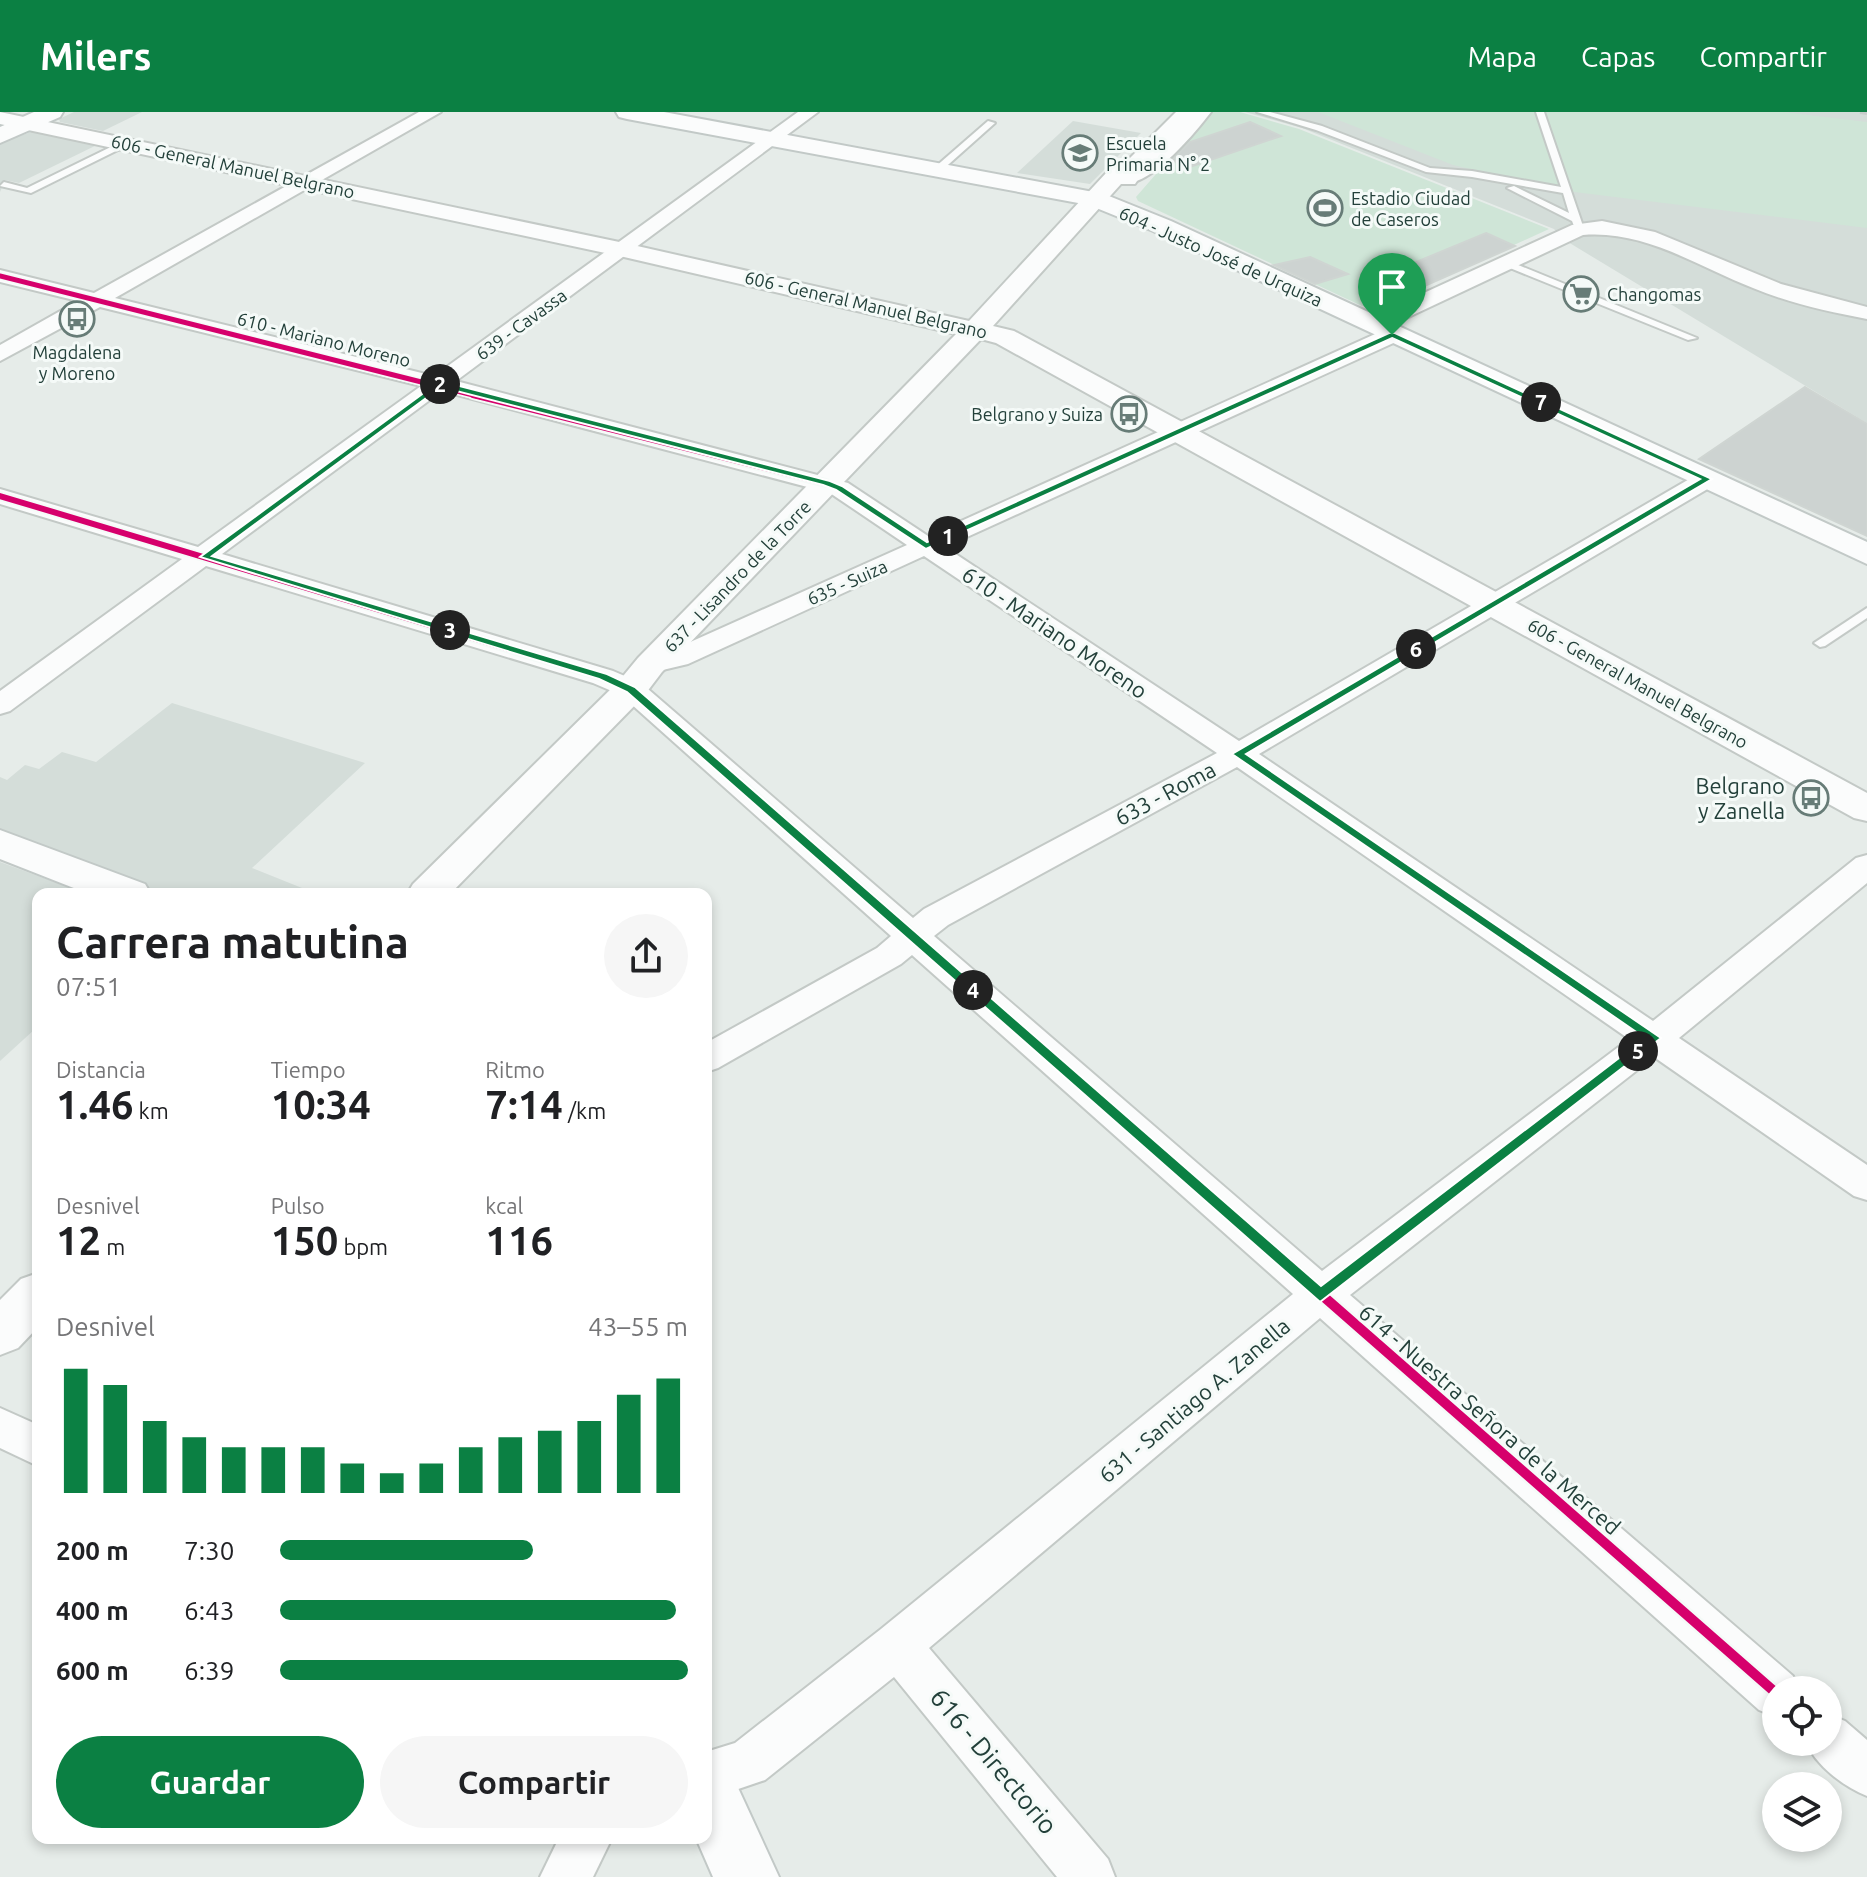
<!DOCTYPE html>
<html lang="es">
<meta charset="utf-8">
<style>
:root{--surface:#fff;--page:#f6f6f6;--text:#202124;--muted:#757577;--accent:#0b8043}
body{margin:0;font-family:Ubuntu,sans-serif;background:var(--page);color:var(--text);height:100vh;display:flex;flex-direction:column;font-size:30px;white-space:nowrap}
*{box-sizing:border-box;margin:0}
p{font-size:26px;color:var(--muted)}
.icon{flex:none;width:44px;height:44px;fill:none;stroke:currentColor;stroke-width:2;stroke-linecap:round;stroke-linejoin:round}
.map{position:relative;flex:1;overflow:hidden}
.drawer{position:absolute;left:32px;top:776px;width:680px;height:956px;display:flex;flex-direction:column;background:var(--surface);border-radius:16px;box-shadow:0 4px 12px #0003}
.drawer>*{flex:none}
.buttons{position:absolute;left:1762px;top:1564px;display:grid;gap:16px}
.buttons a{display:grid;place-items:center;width:80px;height:80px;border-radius:50%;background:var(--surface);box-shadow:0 4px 12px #0003;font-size:40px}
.pin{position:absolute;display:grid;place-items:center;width:68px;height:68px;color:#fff;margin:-82px -34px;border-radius:50% 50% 50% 0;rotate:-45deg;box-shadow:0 0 8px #0007}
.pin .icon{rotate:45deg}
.km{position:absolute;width:40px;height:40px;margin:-20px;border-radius:50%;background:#222;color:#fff;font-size:22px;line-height:40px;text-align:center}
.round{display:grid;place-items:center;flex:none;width:84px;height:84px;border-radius:42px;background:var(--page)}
.summary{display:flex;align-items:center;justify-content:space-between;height:136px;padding:0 24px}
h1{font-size:44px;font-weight:600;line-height:60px}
.figures{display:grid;grid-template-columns:repeat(3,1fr);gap:12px;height:136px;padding:8px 24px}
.figures div{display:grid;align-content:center}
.figures b{font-size:40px;font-weight:600}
.figures small{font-size:22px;font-weight:400}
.figures p{font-size:22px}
.chart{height:224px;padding:16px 24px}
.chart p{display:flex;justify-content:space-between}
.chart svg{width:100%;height:144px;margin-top:8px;stroke:var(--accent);stroke-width:6}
.primary-button{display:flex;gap:16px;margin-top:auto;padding:16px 24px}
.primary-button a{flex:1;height:92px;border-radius:48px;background:var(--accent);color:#fff;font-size:32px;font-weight:600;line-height:92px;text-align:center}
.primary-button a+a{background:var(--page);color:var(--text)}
ul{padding:0 24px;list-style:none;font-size:26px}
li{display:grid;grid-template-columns:128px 96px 1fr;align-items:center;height:60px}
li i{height:20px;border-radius:10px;background:var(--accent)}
header{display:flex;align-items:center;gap:48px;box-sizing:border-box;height:112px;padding:0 40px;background:var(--accent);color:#fff}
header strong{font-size:38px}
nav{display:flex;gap:44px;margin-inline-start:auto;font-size:28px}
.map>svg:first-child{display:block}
.built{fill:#d4ddd9}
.green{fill:#cfe5d7}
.building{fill:#cdd3d1;stroke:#cfd5d2;stroke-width:2}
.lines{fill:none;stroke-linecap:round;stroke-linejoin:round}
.service-casing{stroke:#c3c9c6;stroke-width:4}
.minor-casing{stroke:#c3c9c6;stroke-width:4}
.tertiary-casing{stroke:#c3c9c6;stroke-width:4}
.secondary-casing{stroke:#c2c9c7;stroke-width:4}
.service{fill:#fbfcfc;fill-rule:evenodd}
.minor{fill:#fbfcfc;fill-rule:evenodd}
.tertiary{fill:#fbfcfc;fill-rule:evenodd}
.secondary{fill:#fbfcfc;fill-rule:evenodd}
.rail{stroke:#c8cccb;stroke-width:4;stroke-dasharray:9 5;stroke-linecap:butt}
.cycleway-far3-casing{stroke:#f5faf8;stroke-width:8}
.cycleway-far2-casing{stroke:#f5faf8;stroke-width:10}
.cycleway-far1-casing{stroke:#f5faf8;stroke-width:13}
.cycleway-casing{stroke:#f5faf8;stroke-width:15}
.cycleway-far3{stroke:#d6006c;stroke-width:5}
.cycleway-far2{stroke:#d6006c;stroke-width:6}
.cycleway-far1{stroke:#d6006c;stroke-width:8}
.cycleway{stroke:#d6006c;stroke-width:10}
.route{fill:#0b8043;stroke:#fff;stroke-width:2;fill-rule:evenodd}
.labels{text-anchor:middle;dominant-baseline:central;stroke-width:6;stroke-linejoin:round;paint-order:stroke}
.far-poi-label{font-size:18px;fill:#23403a;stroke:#f5faf8;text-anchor:start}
.far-street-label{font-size:18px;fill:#23403a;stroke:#f5faf8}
.street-label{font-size:22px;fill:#23403a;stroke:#f5faf8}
.poi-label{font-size:22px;fill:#23403a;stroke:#f5faf8;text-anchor:end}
.near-street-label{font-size:26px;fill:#23403a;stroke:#f5faf8}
</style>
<header>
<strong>Milers</strong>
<nav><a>Mapa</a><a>Capas</a><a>Compartir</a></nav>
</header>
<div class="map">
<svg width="1867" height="1765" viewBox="0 0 1867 1765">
<rect width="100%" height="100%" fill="#e6ece9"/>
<g class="built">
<polygon points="74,0 142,0 103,19 60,10 59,7"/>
<polygon points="1245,0 1867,0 1867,311 1563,127 1554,117 1302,16"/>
<polygon points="1073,9 1141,21 1090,72 1017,61"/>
<polygon points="34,19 101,31 19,71 5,68 0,80 0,31"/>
<polygon points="172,591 365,651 252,756 317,782 164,782 0,719 0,665 7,668 25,653 39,657 62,640 96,650"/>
<polygon points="0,750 87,782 38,782 38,918 35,917 0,949"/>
</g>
<g class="green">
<polygon points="1210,0 1240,0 1299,17 1549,117 1380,194 1372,190 1362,194 1138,89 1136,85"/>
<polygon points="1318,0 1783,0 1867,10 1867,116 1566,79 1453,53"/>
</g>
<g class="building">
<polygon points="1250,10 1281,24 1187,56 1172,48 1190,30"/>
<polygon points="1486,121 1515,134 1402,184 1368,170"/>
<polygon points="1310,145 1348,162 1315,172 1274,153"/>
<polygon points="1805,275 1867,312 1867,424 1699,347"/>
</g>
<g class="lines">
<defs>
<g id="service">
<polygon points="1257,0 1270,0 1322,14 1430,56 1472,59 1561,75 1536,0 1544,0 1584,117 1576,119 1572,109 1507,76 1514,74 1569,101 1563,81 1472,65 1426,60 1316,18"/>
<polygon points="988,9 995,11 940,60 934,60 934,56"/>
<polygon points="125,28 128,29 128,33 31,81 0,74 4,70 27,76"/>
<polygon points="1505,150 1511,150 1697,226 1688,228 1505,154"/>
<polygon points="1867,496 1867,506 1825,534 1820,535 1814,531"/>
</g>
<g id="minor">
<path d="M419,0h22l-326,186 319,78 364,-264h20l-362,269 392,102 80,53 456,-206h16l3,5 -3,5 -455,207 294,194 459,-267h18l3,5 -3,5 -457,270 394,267 203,-163 11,-3v28l-188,155 188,127v35l-13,-4 -200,-139 -304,238 443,381 5,14h-22v27l-17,-7 -439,-392 -391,330 179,211 7,18h-58l-163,-200 -129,103 -59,20v-48l29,-9 146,-114 412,-335 -381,-339 -11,9 -183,104 -12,4v-29l171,-95 14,-12 -270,-241 -28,-12 -387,-117 -196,145 -10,3v-23l182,-132 -182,-55v-15l198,58 223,-161 -321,-79 -100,54v-16l78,-44 -78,-19v-12l94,23zM442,279l388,102 77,52 -239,107 -28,7 -4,6 4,6 10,2 38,-9 236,-108 293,197 -293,156 -11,9 -272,-235 -28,-12 -391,-117zM1237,655l392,272 -307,232 -388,-335 14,-11z"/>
<path d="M1192,0h19c-16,21 -63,78 -91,71l-2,-4 24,-15z"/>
<path d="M1602,109l53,11 126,52 86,23v12c-38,-7 -78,-16 -114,-31 -56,-22 -108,-58 -170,-53l-202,95 -8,1 -11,-6 3,-5 207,-95z"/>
<polygon points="0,1296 38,1313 38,1354 0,1336"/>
<path d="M1828,1602l17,7 22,19v56c-24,-10 -51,-30 -61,-54h22z"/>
<polygon points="559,1726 612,1726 593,1765 540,1765"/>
</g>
<g id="tertiary">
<polygon points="0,0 624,131 969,209 1107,60 1128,48 1176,0 1199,0 1145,57 1135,72 1121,72 993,214 1014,219 1867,681 1867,709 1854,706 996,231 981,227 662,560 643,585 450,782 407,782 413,772 619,569 638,546 956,222 624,145 0,12"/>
<polygon points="38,1161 38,1215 18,1236 0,1243 0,1188 21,1167"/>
</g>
<g id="secondary">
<polygon points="34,0 63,0 60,5 0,31 0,15"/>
<polygon points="616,0 664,0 1104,82 1171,109 1867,430 1867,452 1153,119 1089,93 627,7 619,5"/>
<polygon points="0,718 145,772 151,782 89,782 0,747"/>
<polygon points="706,1644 728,1654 779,1765 713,1765 696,1726 706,1726"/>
</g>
</defs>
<use href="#service" class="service-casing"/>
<use href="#minor" class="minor-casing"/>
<use href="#tertiary" class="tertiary-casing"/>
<use href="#secondary" class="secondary-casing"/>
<use href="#service" class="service"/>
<use href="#minor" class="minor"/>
<use href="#tertiary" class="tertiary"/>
<use href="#secondary" class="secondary"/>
<polyline class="rail" points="1860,0 1867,1"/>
<defs>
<polyline id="cycleway-far3" points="0,164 481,285"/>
<g id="cycleway-far2">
<polyline points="473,283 826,371"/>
<polyline points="0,384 603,565 631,577 719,654"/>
</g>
<polyline id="cycleway-far1" points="717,652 1269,1137"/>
<polyline id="cycleway" points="1267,1135 1776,1581"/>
</defs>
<use href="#cycleway-far3" class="cycleway-far3-casing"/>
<use href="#cycleway-far2" class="cycleway-far2-casing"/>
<use href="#cycleway-far1" class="cycleway-far1-casing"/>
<use href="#cycleway" class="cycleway-casing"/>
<use href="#cycleway-far3" class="cycleway-far3"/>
<use href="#cycleway-far2" class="cycleway-far2"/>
<use href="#cycleway-far1" class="cycleway-far1"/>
<use href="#cycleway" class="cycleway"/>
</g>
<path class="route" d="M1389,221h6l317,146 -466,275 415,284 -341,264 -693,-610 -28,-13 -399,-122 240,-176 390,100 12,5 85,56zM1392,226l308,141 -468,275 413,284 -324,248 -686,-599 -28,-13 -395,-118 229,-169 382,98 13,5 90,59z"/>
<defs>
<symbol id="school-ring" viewBox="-11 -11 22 22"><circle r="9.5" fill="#f5faf8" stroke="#677c77" stroke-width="1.5"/><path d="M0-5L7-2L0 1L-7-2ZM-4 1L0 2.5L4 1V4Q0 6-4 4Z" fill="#677c77"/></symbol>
<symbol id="stadium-ring" viewBox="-11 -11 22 22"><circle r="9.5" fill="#f5faf8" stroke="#677c77" stroke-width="1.5"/><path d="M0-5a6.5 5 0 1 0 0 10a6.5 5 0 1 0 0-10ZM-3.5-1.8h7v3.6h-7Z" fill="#677c77"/></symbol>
<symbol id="supermarket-ring" viewBox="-11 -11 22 22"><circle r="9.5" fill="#f5faf8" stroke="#677c77" stroke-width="1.5"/><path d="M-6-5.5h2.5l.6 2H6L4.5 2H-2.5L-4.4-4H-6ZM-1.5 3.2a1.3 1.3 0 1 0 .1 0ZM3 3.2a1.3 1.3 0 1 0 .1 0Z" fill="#677c77"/></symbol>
<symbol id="bus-ring" viewBox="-11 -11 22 22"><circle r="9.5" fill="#f5faf8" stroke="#677c77" stroke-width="1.5"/><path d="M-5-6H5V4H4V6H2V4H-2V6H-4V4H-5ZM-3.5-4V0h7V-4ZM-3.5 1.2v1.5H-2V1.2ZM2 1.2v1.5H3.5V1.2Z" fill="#677c77"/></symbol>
</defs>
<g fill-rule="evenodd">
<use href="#school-ring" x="1060" y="21" width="40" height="40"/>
<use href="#stadium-ring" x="1305" y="76" width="40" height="40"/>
<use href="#supermarket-ring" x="1561" y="162" width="40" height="40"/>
<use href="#bus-ring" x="57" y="187" width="40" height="40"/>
<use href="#bus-ring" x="1109" y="282" width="40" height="40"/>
<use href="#bus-ring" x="1791" y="666" width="40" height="40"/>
</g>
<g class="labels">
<g class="far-poi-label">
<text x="1106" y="31">Escuela<tspan x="1106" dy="21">Primaria N° 2</tspan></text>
<text x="1351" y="86">Estadio Ciudad<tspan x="1351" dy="21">de Caseros</tspan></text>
<text x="1607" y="182">Changomas</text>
<text x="77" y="240" text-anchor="middle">Magdalena<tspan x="77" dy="21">y Moreno</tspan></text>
<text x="1103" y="302" text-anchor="end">Belgrano y Suiza</text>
</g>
<g class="far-street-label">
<text transform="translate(233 54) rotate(12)">606 - General Manuel Belgrano</text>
<text transform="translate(1221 144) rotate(24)">604 - Justo José de Urquiza</text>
<text transform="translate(866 192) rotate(13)">606 - General Manuel Belgrano</text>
<text transform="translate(521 212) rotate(-36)">639 - Cavassa</text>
<text transform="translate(324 227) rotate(14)">610 - Mariano Moreno</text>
<text transform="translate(737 464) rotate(-46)">637 - Lisandro de la Torre</text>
<text transform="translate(847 470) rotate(-24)">635 - Suiza</text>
<text transform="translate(1638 571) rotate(29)">606 - General Manuel Belgrano</text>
</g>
<g class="street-label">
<text transform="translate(1055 520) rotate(34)">610 - Mariano Moreno</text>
<text transform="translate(1165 681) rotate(-28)">633 - Roma</text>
<text transform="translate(1194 1288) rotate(-40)">631 - Santiago A. Zanella</text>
<text transform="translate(1490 1307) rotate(41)">614 - Nuestra Señora de la Merced</text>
</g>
<g class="poi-label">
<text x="1785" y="673">Belgrano<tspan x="1785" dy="25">y Zanella</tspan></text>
</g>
<g class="near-street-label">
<text transform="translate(994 1649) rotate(50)">616 - Directorio</text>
</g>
</g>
</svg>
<div class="buttons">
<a><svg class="icon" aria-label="locate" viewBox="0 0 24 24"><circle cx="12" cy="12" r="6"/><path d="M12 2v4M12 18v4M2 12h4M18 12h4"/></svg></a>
<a><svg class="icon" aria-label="layers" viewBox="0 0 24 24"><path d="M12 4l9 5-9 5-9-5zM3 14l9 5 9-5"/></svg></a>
</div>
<div class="pin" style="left:1392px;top:223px;background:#1e9e55"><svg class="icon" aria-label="arrive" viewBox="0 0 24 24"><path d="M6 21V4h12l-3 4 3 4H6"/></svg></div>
<b class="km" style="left:948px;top:424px">1</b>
<b class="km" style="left:440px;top:272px">2</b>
<b class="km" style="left:450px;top:518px">3</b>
<b class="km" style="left:973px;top:878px">4</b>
<b class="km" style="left:1638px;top:939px">5</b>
<b class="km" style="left:1416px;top:537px">6</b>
<b class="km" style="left:1541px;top:290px">7</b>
<section class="drawer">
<div class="summary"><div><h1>Carrera matutina</h1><p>07:51</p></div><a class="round"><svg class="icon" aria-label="share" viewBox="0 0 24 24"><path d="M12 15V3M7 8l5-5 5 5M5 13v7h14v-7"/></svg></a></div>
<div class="figures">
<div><p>Distancia</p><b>1.46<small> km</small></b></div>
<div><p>Tiempo</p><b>10:34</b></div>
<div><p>Ritmo</p><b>7:14<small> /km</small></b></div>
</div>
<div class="figures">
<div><p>Desnivel</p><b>12<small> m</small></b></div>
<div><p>Pulso</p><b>150<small> bpm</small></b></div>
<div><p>kcal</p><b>116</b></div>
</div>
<div class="chart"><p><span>Desnivel</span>43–55 m</p>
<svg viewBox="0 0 160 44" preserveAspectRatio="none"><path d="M5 44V6M15 44V11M25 44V22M35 44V27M45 44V30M55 44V30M65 44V30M75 44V35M85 44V38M95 44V35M105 44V30M115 44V27M125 44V25M135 44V22M145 44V14M155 44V9"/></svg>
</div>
<ul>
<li><b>200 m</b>7:30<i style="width:62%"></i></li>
<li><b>400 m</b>6:43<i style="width:97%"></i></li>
<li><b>600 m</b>6:39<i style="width:100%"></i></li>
</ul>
<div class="primary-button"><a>Guardar</a><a>Compartir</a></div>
</section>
</div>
